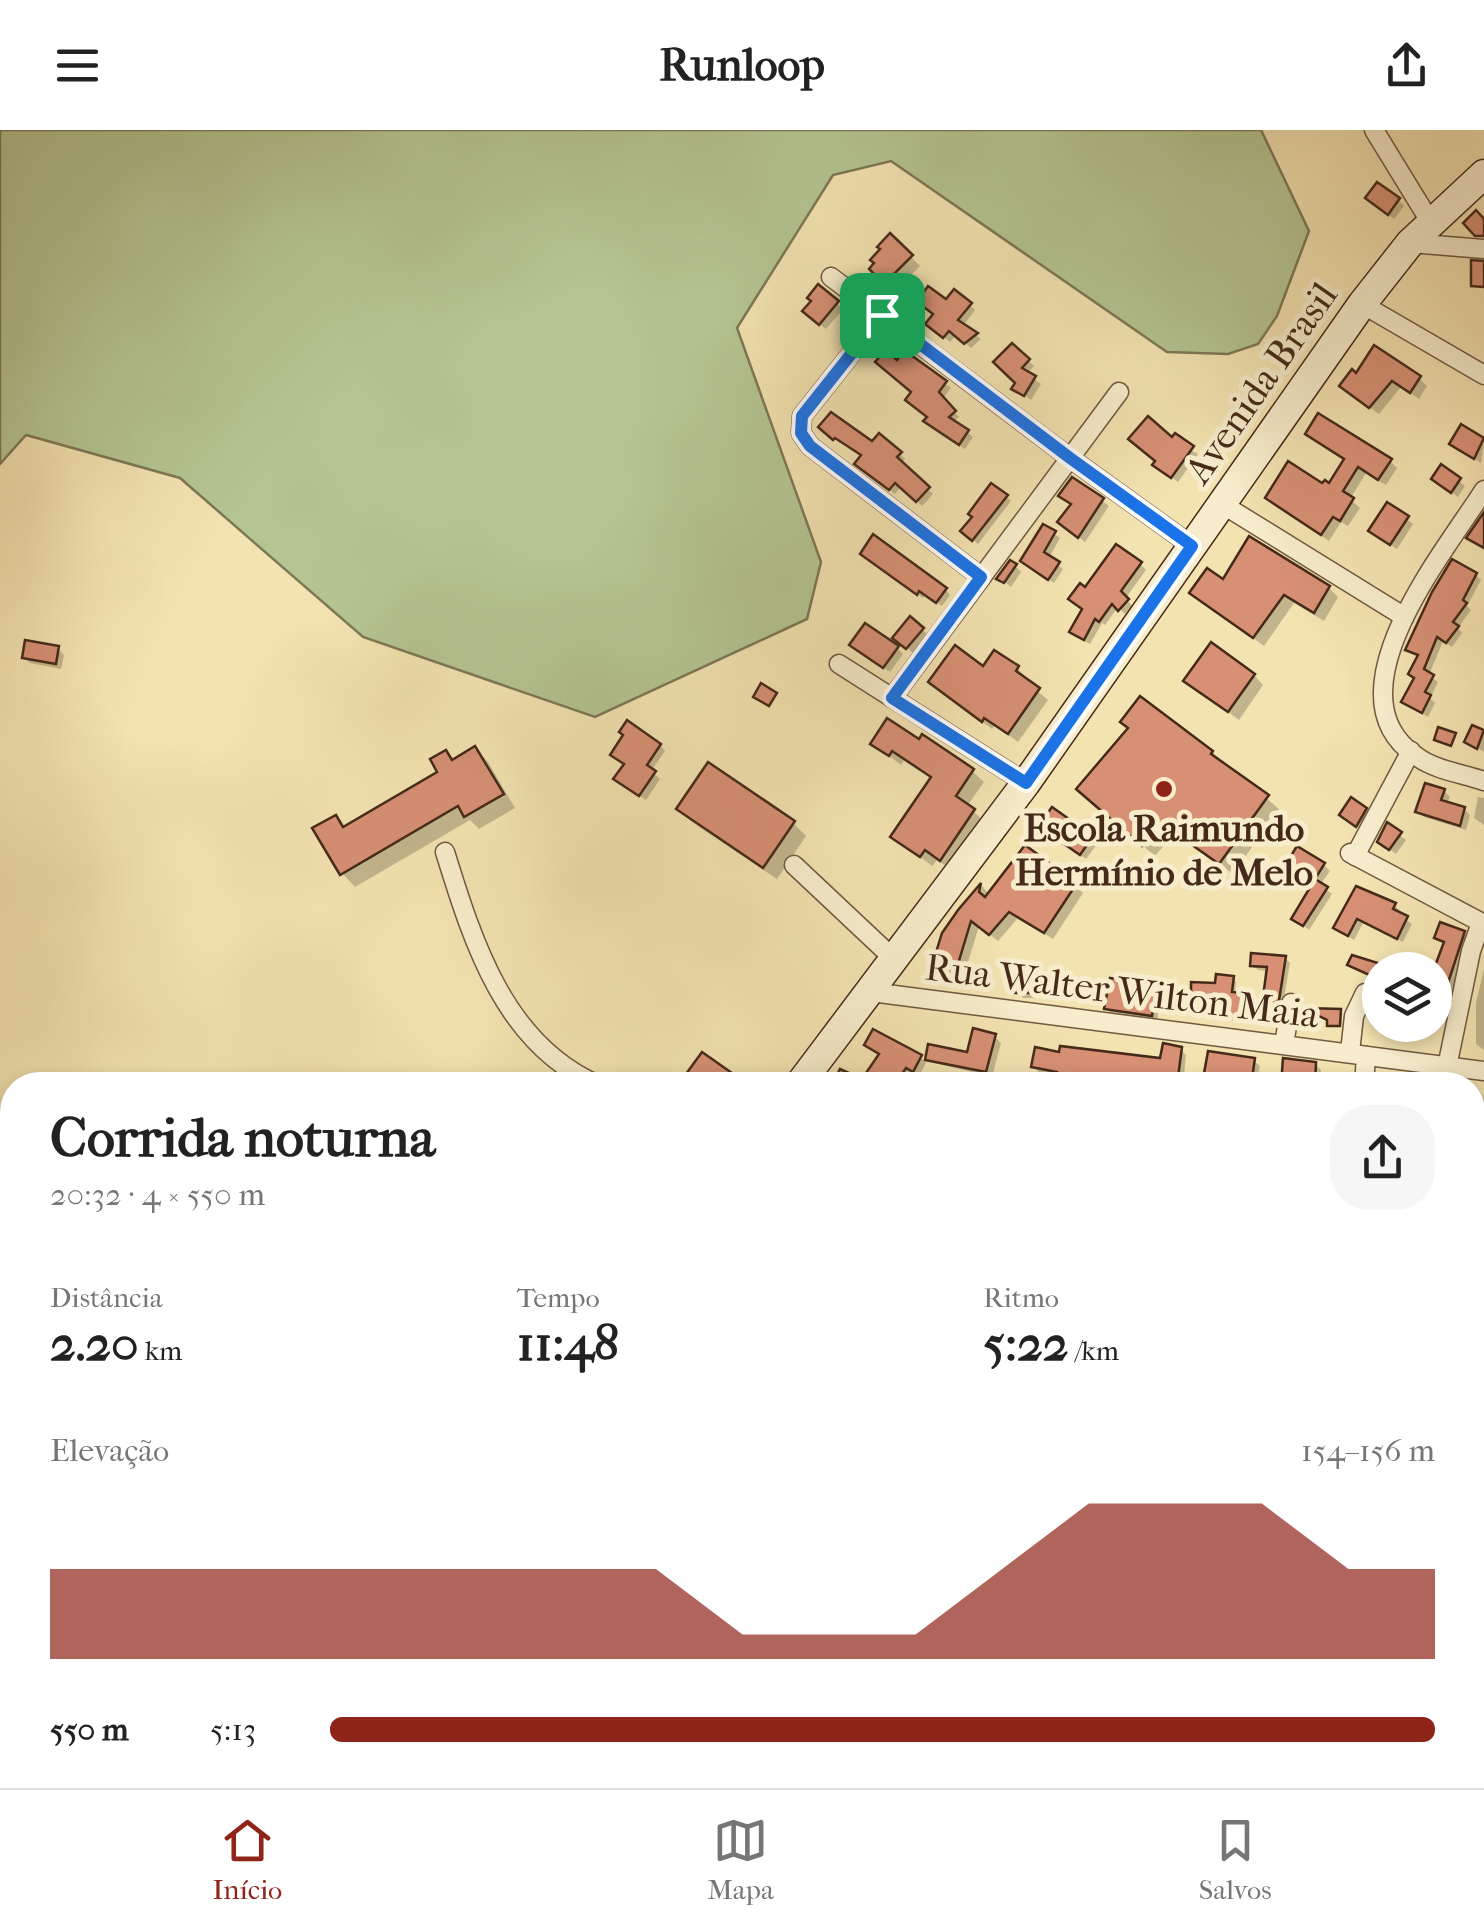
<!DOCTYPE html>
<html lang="pt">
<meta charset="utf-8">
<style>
:root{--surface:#fff;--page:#f6f6f6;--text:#222;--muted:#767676;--line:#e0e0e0;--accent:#8f2418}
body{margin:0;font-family:"IM FELL French Canon",serif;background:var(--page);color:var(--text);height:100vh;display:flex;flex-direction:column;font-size:38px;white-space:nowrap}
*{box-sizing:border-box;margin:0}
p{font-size:32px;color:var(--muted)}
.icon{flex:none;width:55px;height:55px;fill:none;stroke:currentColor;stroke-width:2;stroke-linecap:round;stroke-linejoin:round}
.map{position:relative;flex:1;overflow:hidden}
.details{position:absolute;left:0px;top:942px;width:1485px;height:718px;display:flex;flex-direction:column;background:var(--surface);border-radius:40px 40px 0 0;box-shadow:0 5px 15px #0003}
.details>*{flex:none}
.tools{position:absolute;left:1362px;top:822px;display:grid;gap:20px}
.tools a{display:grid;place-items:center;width:90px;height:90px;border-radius:50%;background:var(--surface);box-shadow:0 5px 15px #0003;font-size:50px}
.pin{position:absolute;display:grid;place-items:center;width:85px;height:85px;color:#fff;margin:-42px;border-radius:20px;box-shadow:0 5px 15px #0006}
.round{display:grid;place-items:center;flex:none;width:105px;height:105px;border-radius:40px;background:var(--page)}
.headline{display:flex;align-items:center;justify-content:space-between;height:170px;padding:0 50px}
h1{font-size:55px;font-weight:700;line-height:75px}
.stats{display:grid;grid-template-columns:repeat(3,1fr);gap:15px;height:170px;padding:10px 50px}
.stats div{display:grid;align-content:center}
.stats b{font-size:50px;font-weight:700}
.stats small{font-size:28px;font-weight:400}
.stats p{font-size:28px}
.chart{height:280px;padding:20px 50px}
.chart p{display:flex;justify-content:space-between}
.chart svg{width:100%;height:180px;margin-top:10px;fill:var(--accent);opacity:.7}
ul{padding:0 50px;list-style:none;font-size:32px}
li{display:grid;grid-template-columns:160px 120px 1fr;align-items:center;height:75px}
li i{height:25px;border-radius:12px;background:var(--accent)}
header{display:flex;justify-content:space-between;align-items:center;height:130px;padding:0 50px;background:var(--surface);font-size:45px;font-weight:700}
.dock{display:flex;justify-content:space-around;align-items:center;height:140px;border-top:2px solid var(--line);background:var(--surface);font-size:28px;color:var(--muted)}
.dock a{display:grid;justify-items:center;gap:5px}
.dock .selected{color:var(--accent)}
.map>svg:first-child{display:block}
.green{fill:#b4c591;stroke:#7d7855;stroke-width:2.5}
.shadow{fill:#0003}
.building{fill:#d79074;stroke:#462a19;stroke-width:2.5}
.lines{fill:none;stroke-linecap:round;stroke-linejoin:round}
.street-casing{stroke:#71583f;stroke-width:21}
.secondary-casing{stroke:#462a19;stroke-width:31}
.primary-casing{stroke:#462a19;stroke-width:34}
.street{stroke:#f7edcc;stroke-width:18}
.secondary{stroke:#f7edcc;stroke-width:28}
.primary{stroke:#eac278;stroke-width:30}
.route-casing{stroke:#fff;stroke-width:20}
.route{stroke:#1a73e8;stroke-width:12}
.poi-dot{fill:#8f2418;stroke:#f7edcc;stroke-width:4}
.labels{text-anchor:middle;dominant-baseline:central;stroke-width:10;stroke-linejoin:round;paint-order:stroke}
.street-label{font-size:38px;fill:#462a19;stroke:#f7edcc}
.poi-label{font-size:38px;font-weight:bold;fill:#462a19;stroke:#f7edcc}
</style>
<header><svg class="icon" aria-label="menu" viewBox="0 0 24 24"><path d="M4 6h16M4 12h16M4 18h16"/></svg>Runloop<svg class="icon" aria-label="share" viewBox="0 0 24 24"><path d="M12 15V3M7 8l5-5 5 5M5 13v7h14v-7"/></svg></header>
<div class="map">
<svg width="1484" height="1658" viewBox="0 0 1484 1658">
<rect width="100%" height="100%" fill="#f3e3b1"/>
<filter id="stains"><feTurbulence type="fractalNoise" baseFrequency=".002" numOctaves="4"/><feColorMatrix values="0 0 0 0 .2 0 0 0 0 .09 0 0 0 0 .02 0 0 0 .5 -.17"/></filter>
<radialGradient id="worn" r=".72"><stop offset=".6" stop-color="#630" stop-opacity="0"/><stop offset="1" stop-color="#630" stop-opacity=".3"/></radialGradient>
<polygon class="green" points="0,0 1261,0 1309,101 1277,186 1258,214 1228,224 1167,222 891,31 833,45 737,198 821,432 807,489 595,587 363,507 180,348 26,305 0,334"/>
<g class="shadow">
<polygon points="1398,70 1404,76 1394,89 1374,74"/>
<polygon points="891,107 920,136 895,161 872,139"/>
<polygon points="819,158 843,179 826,199 811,187"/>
<polygon points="955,162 975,180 963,196 981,209 971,218 956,205 950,212 934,199"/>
<polygon points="1012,216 1034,236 1027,244 1041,254 1031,270 1015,258 1018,253"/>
<polygon points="905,224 951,258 942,269 959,287 953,292 973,307 965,319 931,296 930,287 897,234"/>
<polygon points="1352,243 1419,248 1427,256 1419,269 1401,257 1379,284 1350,264"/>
<polygon points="822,297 900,324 905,329 900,333 933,364 922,376 901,356 895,364 862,339 864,326 842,311 840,313"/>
<polygon points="1461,298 1484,310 1481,333 1452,314"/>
<polygon points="1308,304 1390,331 1397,338 1386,355 1366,343 1350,369 1360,378 1348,396 1341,392 1329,411 1268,368 1330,356 1346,330"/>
<polygon points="1173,311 1198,324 1178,352 1161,340"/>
<polygon points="1442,338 1465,356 1458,367 1440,354"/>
<polygon points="1072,350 1109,376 1085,412 1066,397 1073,375"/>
<polygon points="1006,367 1011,371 978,414 963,401"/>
<polygon points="1388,376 1413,394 1397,419 1377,406"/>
<polygon points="1044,397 1060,408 1049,428 1063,439 1054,453 1028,436"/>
<polygon points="1250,409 1329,458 1338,467 1324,491 1294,473 1264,516 1192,463 1224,452"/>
<polygon points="869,429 945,459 950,465 942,476 925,464 923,468"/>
<polygon points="1140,434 1146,440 1125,469 1133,476 1125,484 1118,477 1105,495 1102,493 1090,514 1077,507 1072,501 1084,480 1085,460"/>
<polygon points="1015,436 1021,442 1011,457 1000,448"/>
<polygon points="1476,445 1481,450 1467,476 1471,480 1458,498 1462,503 1452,517 1443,511 1429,545 1438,552 1430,568 1435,573 1428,587 1404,572 1416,550 1419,527 1408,519"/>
<polygon points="910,489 928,505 913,523 895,507"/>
<polygon points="897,518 903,524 890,542 858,521"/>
<polygon points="58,519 64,525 61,539 30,533 24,527"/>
<polygon points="1017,538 1027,548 1025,551 1048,570 1018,612 995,595 992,599 931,552 984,539"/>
<polygon points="1254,545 1263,555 1239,590 1187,551"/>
<polygon points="1472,601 1484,605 1484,622 1467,612"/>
<polygon points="920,612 972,641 984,652 967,676 985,692 952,740 937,730 932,736 894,707 933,649 904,630 901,635 873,613"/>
<polygon points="660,615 665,621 651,641 660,649 646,670 622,654"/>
<polygon points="475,619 488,632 515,678 479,699 470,690 355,757 342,743 336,688 346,698 441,643 446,623 454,631"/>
<polygon points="1212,622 1279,679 1233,744 1175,703 1155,726 1091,671"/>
<polygon points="1444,661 1450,667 1447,674 1464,679 1470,685 1466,700 1424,687 1418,681"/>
<polygon points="1478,667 1484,668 1484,695 1474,688"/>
<polygon points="679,679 793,693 806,706 777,749 692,692"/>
<polygon points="1365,680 1371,686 1363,700 1348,691"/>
<polygon points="1388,696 1406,710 1396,724 1386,717"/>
<polygon points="1047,701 1092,708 1098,713 1086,729"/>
<polygon points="1324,735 1330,741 1320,755 1332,764 1309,800 1295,789 1317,750 1296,737"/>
<polygon points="1075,755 1083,763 1053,809 1018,788 998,811 979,796 965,842 968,845 965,857 939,852 931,844 960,782 982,756 990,765"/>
<polygon points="1357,759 1394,775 1400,781 1398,784 1412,794 1403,812 1363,793 1354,810 1336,798"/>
<polygon points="1464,803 1470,809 1449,874 1453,878 1451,888 1444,887 1442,893 1435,891 1435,842 1446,814 1437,807"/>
<polygon points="1285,828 1290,833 1282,880 1269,879 1264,874 1269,841 1258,840 1253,835"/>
<polygon points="1350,835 1380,836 1384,840 1380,840 1380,851"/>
<polygon points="1032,839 1038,845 1038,868 1023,868 1017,862"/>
<polygon points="1484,839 1484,920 1476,914 1476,873"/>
<polygon points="1233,848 1236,852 1235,865 1249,866 1253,870 1251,891 1220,889 1217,885 1218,875 1197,871 1193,867"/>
<polygon points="1156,857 1162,863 1157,890 1112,884 1106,879"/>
<polygon points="995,907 1001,913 992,947 927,931 930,917 969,925"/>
<polygon points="867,915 920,927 926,933 919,946 913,942 904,955 835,955 863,952 881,925"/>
<polygon points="1180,919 1186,925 1183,955 1073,955 1064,954 1059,946 1040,943 1034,937 1062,925 1162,930"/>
<polygon points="1254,931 1260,936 1257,954 1230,949 1229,955 1216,955 1206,948"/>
<polygon points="1315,934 1321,940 1321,955 1284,955"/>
<polygon points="1484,963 1484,1005 1472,1003 1472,982 1482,983"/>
<polygon points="1472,1035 1484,1036 1484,1079 1474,1072 1477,1056 1472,1055"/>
<polygon points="5,1246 12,1247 12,1327 0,1325 0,1273"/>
<polygon points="1472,1304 1484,1307 1484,1323 1472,1319"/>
<polygon points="1484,1326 1484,1364 1477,1358"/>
<polygon points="12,1617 12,1647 6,1640"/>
<polygon points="13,1648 35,1648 33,1655"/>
<polygon points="192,1648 218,1648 217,1656 197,1654"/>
</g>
<g class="building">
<polygon points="1377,52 1400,68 1388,85 1365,68"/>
<polygon points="1476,80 1484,89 1484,106 1475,106 1463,93"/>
<polygon points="890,103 913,125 884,154 869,139 874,133 870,130 880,119 877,117"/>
<polygon points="1471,130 1484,131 1484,157 1471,156"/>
<polygon points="818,154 839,171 819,195 802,181 811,171 807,168"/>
<polygon points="928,156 946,169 954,159 972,173 958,190 978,203 964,214 949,201 943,208 925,194 933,184 917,172"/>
<polygon points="1012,213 1030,229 1022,238 1036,246 1024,266 1011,259 1015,253 993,232"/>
<polygon points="1374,215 1421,246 1410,263 1392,251 1369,278 1339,256 1352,239 1356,243"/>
<polygon points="886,220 897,230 904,220 947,251 939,262 956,281 949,287 969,300 959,315 923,291 927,287 905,270 911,262 875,232"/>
<polygon points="831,282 872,311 879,303 902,322 897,327 930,357 916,372 895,353 889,360 854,334 861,325 835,308 833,310 818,297"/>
<polygon points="1318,283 1392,329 1378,350 1358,337 1343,361 1354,368 1340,391 1333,387 1321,405 1265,368 1288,331 1322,353 1325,350 1329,353 1344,329 1305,304"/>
<polygon points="1148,286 1172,307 1175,303 1194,316 1171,348 1152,335 1155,331 1128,309"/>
<polygon points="1461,294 1484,308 1474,329 1449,314"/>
<polygon points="1441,334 1461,348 1451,363 1431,349"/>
<polygon points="1072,347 1104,368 1078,408 1057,392 1071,374 1058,366"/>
<polygon points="991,353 1008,365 972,411 960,401 972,387 968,384"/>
<polygon points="1387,372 1409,386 1390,415 1368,401"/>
<polygon points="1484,382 1484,418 1466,408"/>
<polygon points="1043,394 1056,401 1044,422 1060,432 1048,450 1020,431"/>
<polygon points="873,404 947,458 936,473 919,461 917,465 860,424"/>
<polygon points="1249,406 1330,456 1314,483 1284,465 1253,508 1189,463 1207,438 1223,449"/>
<polygon points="1116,414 1142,432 1121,461 1129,469 1118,481 1112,474 1099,492 1095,489 1084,510 1069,502 1082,479 1068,469 1080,453 1085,457"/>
<polygon points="1452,429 1477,443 1463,470 1467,473 1453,492 1459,496 1446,513 1437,507 1424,539 1434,545 1425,562 1431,565 1422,583 1401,572 1414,548 1408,544 1418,525 1405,520 1432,462"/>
<polygon points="1010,430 1017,434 1004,453 996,449"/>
<polygon points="910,486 924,498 906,519 892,508"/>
<polygon points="865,493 899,516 883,538 849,515"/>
<polygon points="25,510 59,516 56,534 22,528"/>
<polygon points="1211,512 1255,544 1228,582 1183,551"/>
<polygon points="955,515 983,536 994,520 1019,536 1016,541 1040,558 1008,604 984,588 982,592 928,552"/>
<polygon points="761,553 777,563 769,576 753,567"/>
<polygon points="1140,566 1213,621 1211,624 1269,665 1219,734 1161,693 1142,716 1076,659 1128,598 1120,592"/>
<polygon points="887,588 919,609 922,604 974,639 956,666 975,679 940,731 925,720 920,727 890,707 931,647 892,621 889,626 870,614"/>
<polygon points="627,590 661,614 647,635 656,641 639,666 613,649 624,634 610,625 623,605 619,602"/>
<polygon points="1472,595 1484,600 1477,619 1464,612"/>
<polygon points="1438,597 1456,603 1451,616 1434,610"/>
<polygon points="475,616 504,664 464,687 458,676 340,745 312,698 336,685 343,697 437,642 430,629 446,620 452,630"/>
<polygon points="708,632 795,691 763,738 676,679"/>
<polygon points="1425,653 1445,659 1441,670 1465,677 1460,696 1415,682"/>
<polygon points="1351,667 1367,678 1356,697 1339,685"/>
<polygon points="1052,677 1093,706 1080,725 1038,696"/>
<polygon points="1387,692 1402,702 1389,720 1377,712"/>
<polygon points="1025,715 1077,753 1044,803 1009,782 989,805 971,791 958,834 961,834 958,851 929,845 942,803 958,780 981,753 979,762 985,767"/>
<polygon points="1297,716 1325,733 1315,749 1287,732"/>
<polygon points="1315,749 1328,757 1303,796 1291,789"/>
<polygon points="1356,756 1396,773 1393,779 1408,786 1397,809 1357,789 1348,806 1333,798"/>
<polygon points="1440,792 1465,801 1443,868 1448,870 1445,884 1438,882 1437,886 1435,836 1444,812 1434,808"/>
<polygon points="1251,823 1286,826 1278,877 1262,875 1267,837 1250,836"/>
<polygon points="1352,825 1381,834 1376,848 1347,835"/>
<rect x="1015" y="836" width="18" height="27"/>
<polygon points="1216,844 1234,846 1232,862 1250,864 1248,889 1214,886 1216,872 1191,868 1191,852 1215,853"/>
<polygon points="1110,848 1157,855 1152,886 1104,879"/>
<polygon points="1303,878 1341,879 1340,896 1327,896 1327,890"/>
<polygon points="973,898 996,904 986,942 925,930 928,914 967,922"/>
<polygon points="873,899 922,925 913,942 906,938 895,955 832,955 840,939 862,949 879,924 864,915"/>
<polygon points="1163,913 1182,917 1177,955 1118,952 1118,955 1098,955 1056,949 1057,942 1031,937 1035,917 1059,922 1060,916 1160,928"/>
<polygon points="1208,921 1255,928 1252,949 1224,944 1223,953 1203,949"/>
<polygon points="702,922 749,955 678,955"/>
<polygon points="1283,928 1316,932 1315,955 1281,955"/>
<polygon points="5,1226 12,1227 12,1318 0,1315 0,1258"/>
</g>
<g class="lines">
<defs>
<g id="street">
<polyline points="1374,0 1431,93"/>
<polyline points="1410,113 1484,119"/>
<polyline points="831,147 1070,328 1192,416"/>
<polyline points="1362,174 1484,245"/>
<polyline points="882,185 802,286 801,303 810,316 981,447"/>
<path d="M1484,360c-39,62 -161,207 -65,268 17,12 45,16 65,23"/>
<polyline points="1222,374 1403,486"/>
<polyline points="839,534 1026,653"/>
<polyline points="892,568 1119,262"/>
<path d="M445,722c28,90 59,192 153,233"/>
<polyline points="1350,723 1484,794"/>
<polyline points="1355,726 1411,621"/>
<polyline points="794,735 895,830"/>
<polyline points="871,862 1484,941"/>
<polyline points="1284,914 1291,873"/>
<polyline points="1350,922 1354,886 1365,863"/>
<polyline points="1447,937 1471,821 1481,793"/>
<polyline points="1364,955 1366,926"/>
<polyline points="1472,1091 1484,1093"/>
<polyline points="649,1648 654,1658"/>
<polyline points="243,1658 258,1648"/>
</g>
<polyline id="secondary" points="799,955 1026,653 1362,174 1410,113 1484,44"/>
<g id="primary">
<polyline points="0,1192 12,1195"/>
<polyline points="1472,1472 1484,1475"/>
</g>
</defs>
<use href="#street" class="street-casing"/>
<use href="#secondary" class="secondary-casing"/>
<use href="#primary" class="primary-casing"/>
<use href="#street" class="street"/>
<use href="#secondary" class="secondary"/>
<use href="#primary" class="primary"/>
</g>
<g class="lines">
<defs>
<polygon id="route" points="882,185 1070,328 1192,416 1026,653 892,568 981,447 810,316 801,303 802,286"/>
</defs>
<use href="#route" class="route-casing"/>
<use href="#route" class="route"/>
</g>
<circle class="poi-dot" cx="1164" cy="659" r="10"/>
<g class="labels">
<g class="street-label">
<text transform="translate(1261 253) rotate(-55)">Avenida Brasil</text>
<text transform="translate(1122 861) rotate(7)">Rua Walter Wilton Maia</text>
</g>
<g class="poi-label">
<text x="1164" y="698">Escola Raimundo<tspan x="1164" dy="44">Hermínio de Melo</tspan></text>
</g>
</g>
<rect width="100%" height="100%" filter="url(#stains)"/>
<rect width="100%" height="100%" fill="url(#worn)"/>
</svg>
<div class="tools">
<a><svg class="icon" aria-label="layers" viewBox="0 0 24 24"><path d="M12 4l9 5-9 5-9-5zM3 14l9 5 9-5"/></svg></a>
</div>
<div class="pin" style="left:882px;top:185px;background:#1e9e55"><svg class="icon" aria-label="arrive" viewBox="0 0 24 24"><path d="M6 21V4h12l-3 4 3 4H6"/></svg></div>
<section class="details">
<div class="headline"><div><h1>Corrida noturna</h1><p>20:32 · 4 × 550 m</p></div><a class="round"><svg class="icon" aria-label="share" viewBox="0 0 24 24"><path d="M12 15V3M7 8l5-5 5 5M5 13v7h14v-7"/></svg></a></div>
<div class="stats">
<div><p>Distância</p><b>2.20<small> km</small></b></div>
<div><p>Tempo</p><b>11:48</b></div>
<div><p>Ritmo</p><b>5:22<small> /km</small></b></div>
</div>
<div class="chart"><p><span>Elevação</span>154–156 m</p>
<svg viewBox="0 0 160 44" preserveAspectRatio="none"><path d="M0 44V22L10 22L20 22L30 22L40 22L50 22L60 22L70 22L80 38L90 38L100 38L110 22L120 6L130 6L140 6L150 22L160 22V44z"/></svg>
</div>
<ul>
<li><b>550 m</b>5:13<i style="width:100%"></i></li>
</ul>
</section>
</div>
<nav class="dock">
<a class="selected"><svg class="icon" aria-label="home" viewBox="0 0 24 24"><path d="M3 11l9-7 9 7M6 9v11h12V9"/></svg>Início</a>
<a><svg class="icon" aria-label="map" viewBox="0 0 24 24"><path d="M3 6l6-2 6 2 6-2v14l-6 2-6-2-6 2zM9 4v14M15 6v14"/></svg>Mapa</a>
<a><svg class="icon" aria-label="saved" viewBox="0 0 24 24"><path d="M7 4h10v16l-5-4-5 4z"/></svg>Salvos</a>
</nav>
